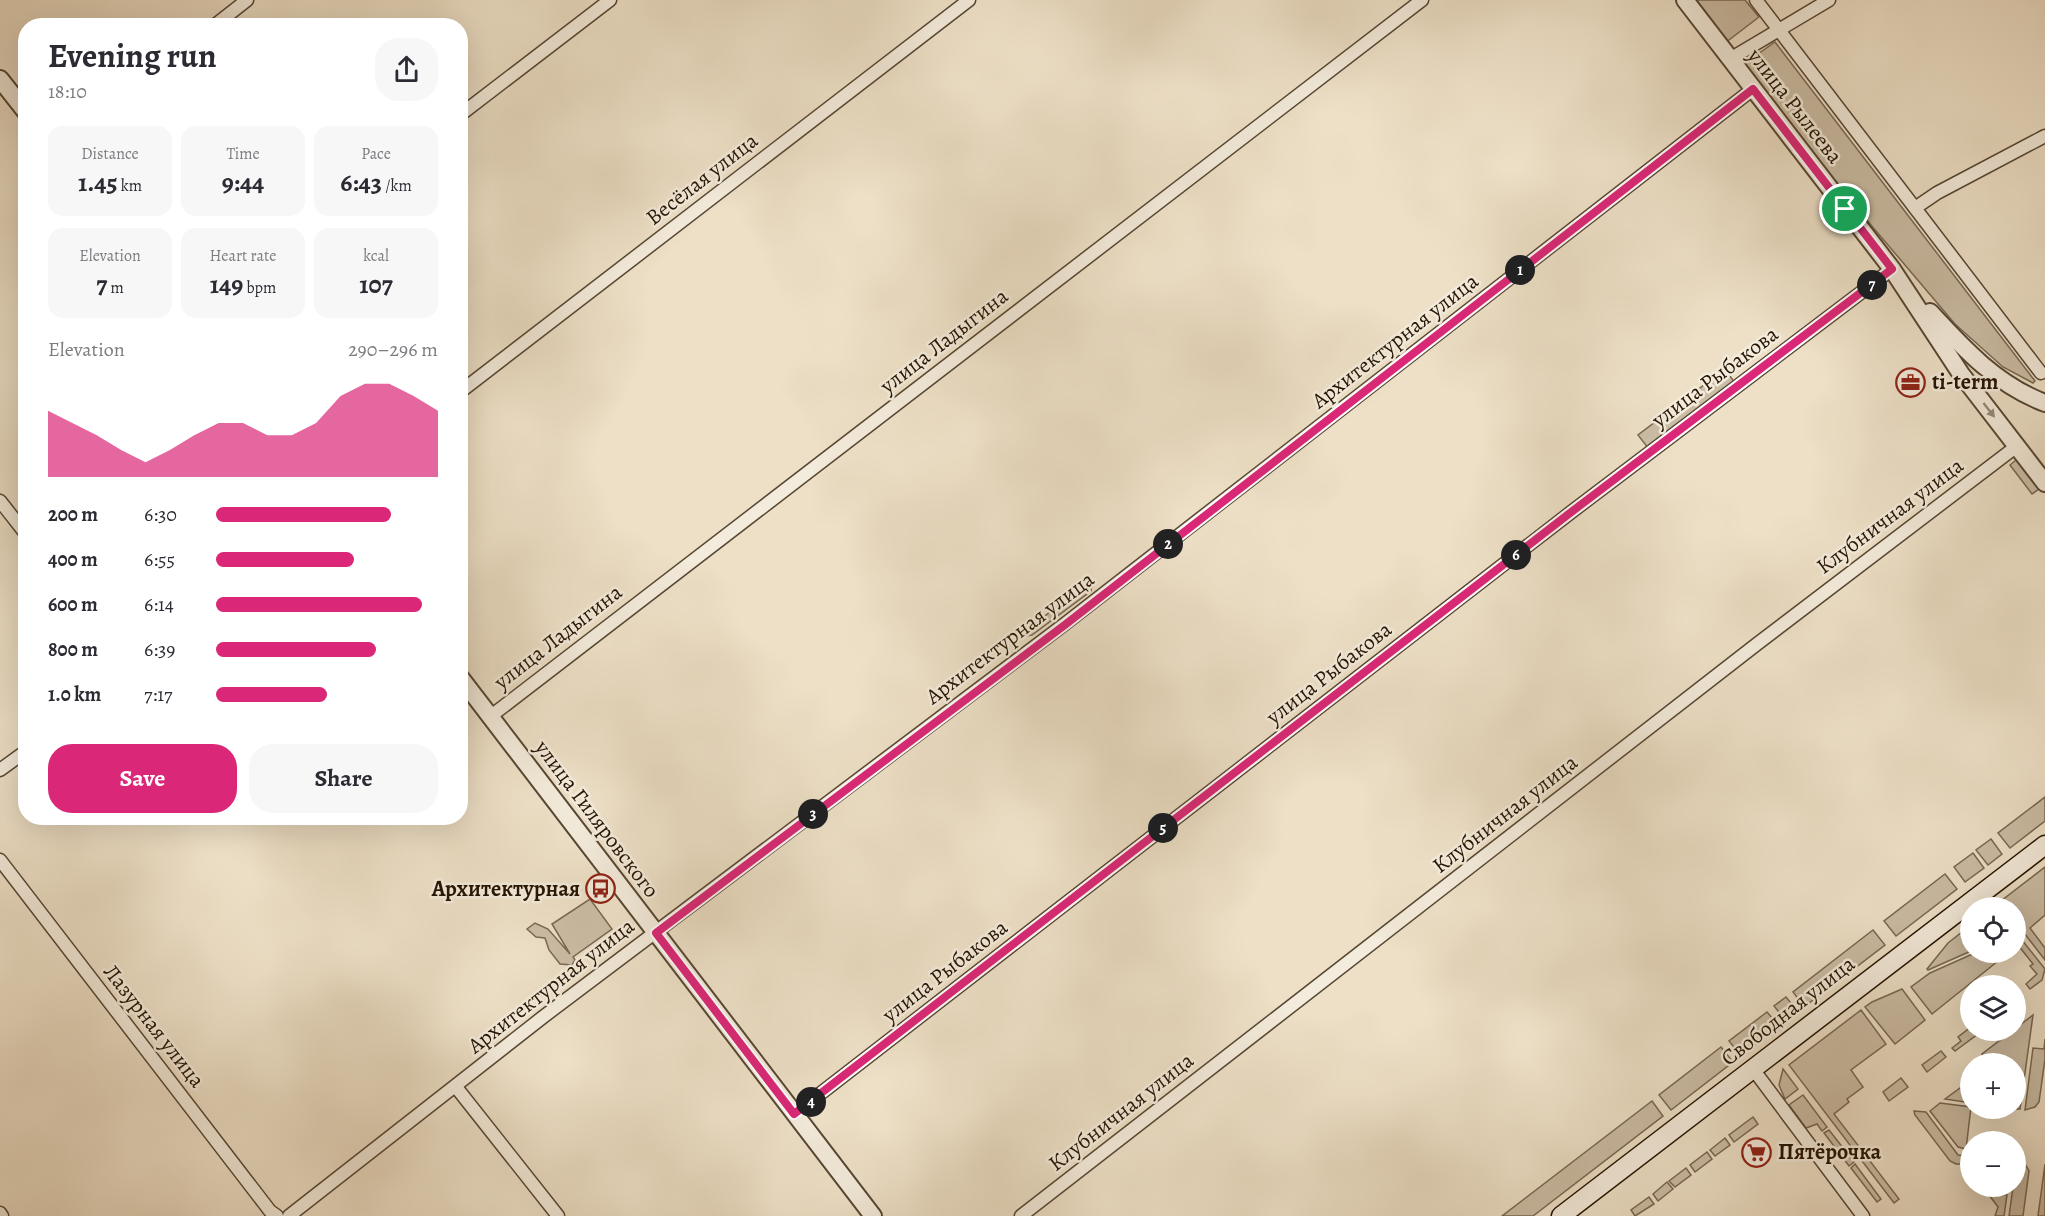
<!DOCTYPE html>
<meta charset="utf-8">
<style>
:root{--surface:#fff;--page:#f7f7f7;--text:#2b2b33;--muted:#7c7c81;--accent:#db2777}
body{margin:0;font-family:Alegreya,serif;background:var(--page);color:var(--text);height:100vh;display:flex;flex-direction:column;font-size:22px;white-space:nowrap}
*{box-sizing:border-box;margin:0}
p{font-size:20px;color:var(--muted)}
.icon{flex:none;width:33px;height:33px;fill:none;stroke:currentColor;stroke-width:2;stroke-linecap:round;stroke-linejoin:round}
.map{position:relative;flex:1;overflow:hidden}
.side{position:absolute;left:18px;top:18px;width:450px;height:807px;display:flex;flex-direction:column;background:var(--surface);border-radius:24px;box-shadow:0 6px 24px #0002}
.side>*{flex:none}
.fabs{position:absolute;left:1960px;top:897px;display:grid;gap:12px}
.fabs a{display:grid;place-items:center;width:66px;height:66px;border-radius:50%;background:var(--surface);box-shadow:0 6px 24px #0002;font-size:30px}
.pin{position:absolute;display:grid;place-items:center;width:51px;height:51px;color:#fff;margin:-26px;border:3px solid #fff;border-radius:50%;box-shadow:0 2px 6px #0007}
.km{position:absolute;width:30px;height:30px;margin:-15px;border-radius:50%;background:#222;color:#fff;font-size:16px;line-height:30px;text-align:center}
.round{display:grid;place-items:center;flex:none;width:63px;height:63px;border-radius:24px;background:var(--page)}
.overview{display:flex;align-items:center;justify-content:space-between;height:102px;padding:0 30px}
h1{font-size:33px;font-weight:600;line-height:45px}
.figures{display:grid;grid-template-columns:repeat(3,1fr);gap:9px;height:102px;padding:6px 30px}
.figures div{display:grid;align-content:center;border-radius:15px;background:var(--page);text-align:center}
.figures b{font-size:26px;font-weight:600}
.figures small{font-size:16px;font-weight:400}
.figures p{font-size:16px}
.chart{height:168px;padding:12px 30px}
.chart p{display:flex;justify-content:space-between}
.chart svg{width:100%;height:108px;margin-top:6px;fill:var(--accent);opacity:.7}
.button{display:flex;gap:12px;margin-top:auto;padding:12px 30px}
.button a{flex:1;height:69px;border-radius:24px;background:var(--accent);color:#fff;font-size:24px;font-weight:600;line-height:69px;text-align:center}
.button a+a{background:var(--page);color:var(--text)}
ul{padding:0 30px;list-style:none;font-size:20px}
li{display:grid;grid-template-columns:96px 72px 1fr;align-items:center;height:45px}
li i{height:15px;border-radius:8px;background:var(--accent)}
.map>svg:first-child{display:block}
.green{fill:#cbbda5;stroke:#786853;stroke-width:1.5}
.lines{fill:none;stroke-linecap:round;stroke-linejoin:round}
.minor-casing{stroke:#564632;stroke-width:15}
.tertiary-casing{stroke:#564632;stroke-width:20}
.secondary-casing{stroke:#241301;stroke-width:21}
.minor{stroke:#f3ebdb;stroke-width:12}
.tertiary{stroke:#f3ebdb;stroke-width:16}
.secondary{stroke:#f3ebdb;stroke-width:18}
.oneway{fill:#968a79}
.route-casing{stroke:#fff;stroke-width:12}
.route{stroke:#db2777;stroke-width:8}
.labels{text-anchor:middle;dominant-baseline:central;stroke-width:5;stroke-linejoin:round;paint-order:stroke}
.street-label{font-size:22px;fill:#241301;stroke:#f3ebdb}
.poi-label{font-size:22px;font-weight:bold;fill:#241301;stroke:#f3ebdb;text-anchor:start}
</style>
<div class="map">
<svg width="2045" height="1216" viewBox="0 0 2045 1216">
<rect width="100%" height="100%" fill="#ede0c7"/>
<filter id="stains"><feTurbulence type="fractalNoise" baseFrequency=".00333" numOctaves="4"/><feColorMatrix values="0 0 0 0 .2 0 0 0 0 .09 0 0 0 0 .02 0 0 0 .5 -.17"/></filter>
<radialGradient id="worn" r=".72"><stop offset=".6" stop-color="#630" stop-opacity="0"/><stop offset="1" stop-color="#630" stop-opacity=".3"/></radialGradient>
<g class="green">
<polygon points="1692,0 1745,0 1759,17 1725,43"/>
<polygon points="1775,42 2035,381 2033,383 2003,367 1955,324 1787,126 1741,66"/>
<polygon points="1725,369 1735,383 1648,448 1638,435"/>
<polygon points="2021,456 2043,486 2032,494 2010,465"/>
<polygon points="1089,582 1092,585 1091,591 1032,635 1026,636 1024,632"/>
<polygon points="2045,797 2045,821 2010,848 1998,833"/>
<polygon points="1991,839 2002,854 1988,865 1976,850"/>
<polygon points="1973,853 1984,868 1965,882 1954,867"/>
<polygon points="2045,867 2045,915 2030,928 2045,948 2045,960 2021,929 2016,930 2016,908 1993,907"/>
<polygon points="1945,874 1957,889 1896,936 1884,921"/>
<polygon points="590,899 612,929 573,957 575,960 572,965 560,964 549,950 545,938 536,937 527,929 535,923 548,929 570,954 552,924"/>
<polygon points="1971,925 1971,951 1928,970 1927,969 1948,943"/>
<polygon points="1873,930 1885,945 1804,1007 1793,992"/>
<polygon points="2016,935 2018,935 2045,969 2042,980 2030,989 2026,984 2037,974 2030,966 2033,964 2018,945 2016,946"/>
<polygon points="1977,952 2008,953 1932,1014 1911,987 1930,973"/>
<polygon points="1902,989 1925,1020 1895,1044 1865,1007 1872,1002"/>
<polygon points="1786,997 1798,1012 1786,1021 1774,1006"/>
<polygon points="1861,1010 1886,1044 1851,1070 1863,1087 1847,1099 1849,1102 1834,1114 1899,1199 1894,1203 1789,1065"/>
<polygon points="1767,1012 1779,1026 1741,1056 1729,1041"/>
<polygon points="2033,1015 2020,1109 2015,1109 2016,1064 1980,1063 1982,1054 2012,1031 2016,1030 2016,1028"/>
<polygon points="1971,1027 1971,1030 1982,1031 1955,1051 1952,1048 1961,1041 1958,1037"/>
<polygon points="2045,1039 2045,1059 2039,1102 2035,1107 2025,1110 2033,1048 2044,1049"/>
<polygon points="1721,1047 1733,1062 1671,1110 1659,1095"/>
<polygon points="1941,1051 1946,1057 1927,1072 1922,1065"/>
<polygon points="1783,1069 1798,1089 1785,1099 1779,1085"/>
<polygon points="1901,1078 1908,1087 1889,1101 1883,1092"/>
<polygon points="1971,1080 1971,1103 1945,1099"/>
<polygon points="1803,1095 1827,1127 1822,1131 1817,1124 1806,1128 1789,1105"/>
<polygon points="1652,1101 1663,1116 1533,1216 1502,1216"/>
<polygon points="1940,1103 1971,1107 1966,1149 1958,1147 1930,1111"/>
<polygon points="1914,1111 1926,1112 1958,1155 1971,1156 1971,1171 1966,1164 1956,1164 1950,1161 1915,1115"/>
<polygon points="1753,1117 1758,1124 1734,1142 1729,1135"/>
<polygon points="1829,1130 1854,1162 1849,1166 1824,1133"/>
<polygon points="1725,1138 1730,1145 1715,1156 1710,1150"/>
<polygon points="1707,1152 1712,1159 1695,1172 1690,1165"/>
<polygon points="2017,1162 2025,1164 2029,1171 2023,1216 2009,1216 2013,1187 2016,1186"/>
<polygon points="1855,1164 1881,1199 1877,1202 1851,1168"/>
<polygon points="2045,1164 2045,1216 2038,1216"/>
<polygon points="1686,1168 1691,1175 1675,1187 1669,1181"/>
<polygon points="1667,1182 1673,1189 1658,1201 1653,1194"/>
<polygon points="1983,1187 2001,1187 2000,1194 2007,1195 2004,1216 1995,1216 1998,1207"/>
<polygon points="1649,1197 1654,1204 1635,1216 1631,1210"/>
</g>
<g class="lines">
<defs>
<g id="minor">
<polyline points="1756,0 2041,373"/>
<polyline points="214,26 247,0"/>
<polyline points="1730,59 1829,0"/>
<polyline points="460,115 610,0"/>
<polyline points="1915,208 1937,193 2045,136"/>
<polyline points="460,392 969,0"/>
<polyline points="0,501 26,534"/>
<polyline points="491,716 1422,0"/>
<polyline points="0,770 26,751"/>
<polyline points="0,860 270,1211 277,1216"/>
<polyline points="1753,1069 1863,1216"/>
<polyline points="456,1087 558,1216"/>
<polyline points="794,1114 1570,513 1892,269"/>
<polyline points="0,1213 2,1216"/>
<polyline points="289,1216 543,1017 1066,623 1753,89"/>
<polyline points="1021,1216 1757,644 2017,446"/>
</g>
<g id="tertiary">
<polyline points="1685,0 1892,269 1961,374 2045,483"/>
<polyline points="0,79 26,112"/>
<path d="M1930,312c34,37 67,73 115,91"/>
<polyline points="460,677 873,1216"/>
</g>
<polyline id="secondary" points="1561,1216 2045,845"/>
</defs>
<use href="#minor" class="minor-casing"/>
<use href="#tertiary" class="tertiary-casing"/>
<use href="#secondary" class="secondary-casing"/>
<use href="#minor" class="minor"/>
<use href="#tertiary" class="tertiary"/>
<use href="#secondary" class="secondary"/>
</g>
<defs><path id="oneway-solid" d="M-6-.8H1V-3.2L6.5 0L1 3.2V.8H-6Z" transform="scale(1.5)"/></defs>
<use class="oneway" href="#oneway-solid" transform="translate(1989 410) rotate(52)"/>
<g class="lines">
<defs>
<polygon id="route" points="1753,89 1892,269 1570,513 794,1114 656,933 1066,624"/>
</defs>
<use href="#route" class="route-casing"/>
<use href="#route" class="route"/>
</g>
<defs>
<symbol id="office-ring" viewBox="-11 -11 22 22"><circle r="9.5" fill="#f3ebdb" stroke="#8f2418" stroke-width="1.5"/><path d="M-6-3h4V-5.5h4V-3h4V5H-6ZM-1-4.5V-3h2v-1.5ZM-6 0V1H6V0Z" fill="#8f2418"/></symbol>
<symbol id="bus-ring" viewBox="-11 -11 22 22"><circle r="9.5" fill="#f3ebdb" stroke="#8f2418" stroke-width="1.5"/><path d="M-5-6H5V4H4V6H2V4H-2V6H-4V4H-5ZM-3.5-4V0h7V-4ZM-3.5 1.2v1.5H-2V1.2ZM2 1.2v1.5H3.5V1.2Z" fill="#8f2418"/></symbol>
<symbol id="supermarket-ring" viewBox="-11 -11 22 22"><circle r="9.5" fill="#f3ebdb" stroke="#8f2418" stroke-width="1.5"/><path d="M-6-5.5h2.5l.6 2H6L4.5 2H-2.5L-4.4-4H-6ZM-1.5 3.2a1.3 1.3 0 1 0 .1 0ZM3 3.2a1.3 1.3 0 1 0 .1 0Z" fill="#8f2418"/></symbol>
</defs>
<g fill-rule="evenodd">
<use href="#office-ring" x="1894" y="366" width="33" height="33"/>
<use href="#bus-ring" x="584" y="872" width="33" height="33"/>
<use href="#supermarket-ring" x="1740" y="1136" width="33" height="33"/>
</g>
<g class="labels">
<g class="street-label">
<text transform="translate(1795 106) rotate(52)">улица Рылеева</text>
<text transform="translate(702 179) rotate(-38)">Весёлая улица</text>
<text transform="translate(944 341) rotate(-38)">улица Ладыгина</text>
<text transform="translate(1395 341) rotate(-38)">Архитектурная улица</text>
<text transform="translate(1715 377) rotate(-37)">улица Рыбакова</text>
<text transform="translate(1890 516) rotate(-37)">Клубничная улица</text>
<text transform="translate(558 637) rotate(-38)">улица Ладыгина</text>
<text transform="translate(1010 638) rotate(-37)">Архитектурная улица</text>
<text transform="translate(1329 673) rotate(-38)">улица Рыбакова</text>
<text transform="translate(1505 814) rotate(-38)">Клубничная улица</text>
<text transform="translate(597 819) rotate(53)">улица Гиляровского</text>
<text transform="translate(945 971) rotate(-38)">улица Рыбакова</text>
<text transform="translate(551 986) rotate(-38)">Архитектурная улица</text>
<text transform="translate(1788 1011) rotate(-38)">Свободная улица</text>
<text transform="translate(154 1026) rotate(52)">Лазурная улица</text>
<text transform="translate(1121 1112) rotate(-38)">Клубничная улица</text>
</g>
<g class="poi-label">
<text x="1932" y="382">ti-term</text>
<text x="580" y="889" text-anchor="end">Архитектурная</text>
<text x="1778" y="1152">Пятёрочка</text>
</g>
</g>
<rect width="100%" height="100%" filter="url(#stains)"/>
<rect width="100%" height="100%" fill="url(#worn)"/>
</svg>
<div class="fabs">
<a><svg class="icon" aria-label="locate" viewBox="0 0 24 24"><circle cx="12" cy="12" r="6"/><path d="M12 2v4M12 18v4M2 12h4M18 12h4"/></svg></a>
<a><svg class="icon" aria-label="layers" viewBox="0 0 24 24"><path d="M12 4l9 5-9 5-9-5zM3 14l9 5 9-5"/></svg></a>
<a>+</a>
<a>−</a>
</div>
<div class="pin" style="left:1845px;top:209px;background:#1e9e55"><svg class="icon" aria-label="arrive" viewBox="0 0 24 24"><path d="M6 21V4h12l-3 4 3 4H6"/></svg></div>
<b class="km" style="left:1520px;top:270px">1</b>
<b class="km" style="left:1168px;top:544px">2</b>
<b class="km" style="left:813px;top:814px">3</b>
<b class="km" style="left:811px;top:1102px">4</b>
<b class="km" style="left:1163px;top:828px">5</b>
<b class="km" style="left:1516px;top:555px">6</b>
<b class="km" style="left:1872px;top:285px">7</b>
<section class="side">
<div class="overview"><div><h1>Evening run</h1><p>18:10</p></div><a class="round"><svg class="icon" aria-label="share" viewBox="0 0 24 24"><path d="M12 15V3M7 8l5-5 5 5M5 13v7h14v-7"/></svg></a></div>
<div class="figures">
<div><p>Distance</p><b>1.45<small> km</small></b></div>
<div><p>Time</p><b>9:44</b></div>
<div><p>Pace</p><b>6:43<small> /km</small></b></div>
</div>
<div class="figures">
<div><p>Elevation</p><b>7<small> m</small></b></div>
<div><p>Heart rate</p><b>149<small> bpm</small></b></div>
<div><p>kcal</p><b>107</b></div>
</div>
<div class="chart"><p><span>Elevation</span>290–296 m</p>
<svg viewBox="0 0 160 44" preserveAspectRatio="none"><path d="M0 44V17L10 22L20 27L30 33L40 38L50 33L60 27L70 22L80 22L90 27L100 27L110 22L120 11L130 6L140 6L150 11L160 17V44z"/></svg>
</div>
<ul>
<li><b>200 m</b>6:30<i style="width:79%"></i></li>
<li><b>400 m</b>6:55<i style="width:62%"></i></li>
<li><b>600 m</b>6:14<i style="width:93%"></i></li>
<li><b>800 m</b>6:39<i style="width:72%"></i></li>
<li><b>1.0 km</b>7:17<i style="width:50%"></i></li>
</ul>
<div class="button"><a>Save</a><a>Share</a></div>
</section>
</div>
